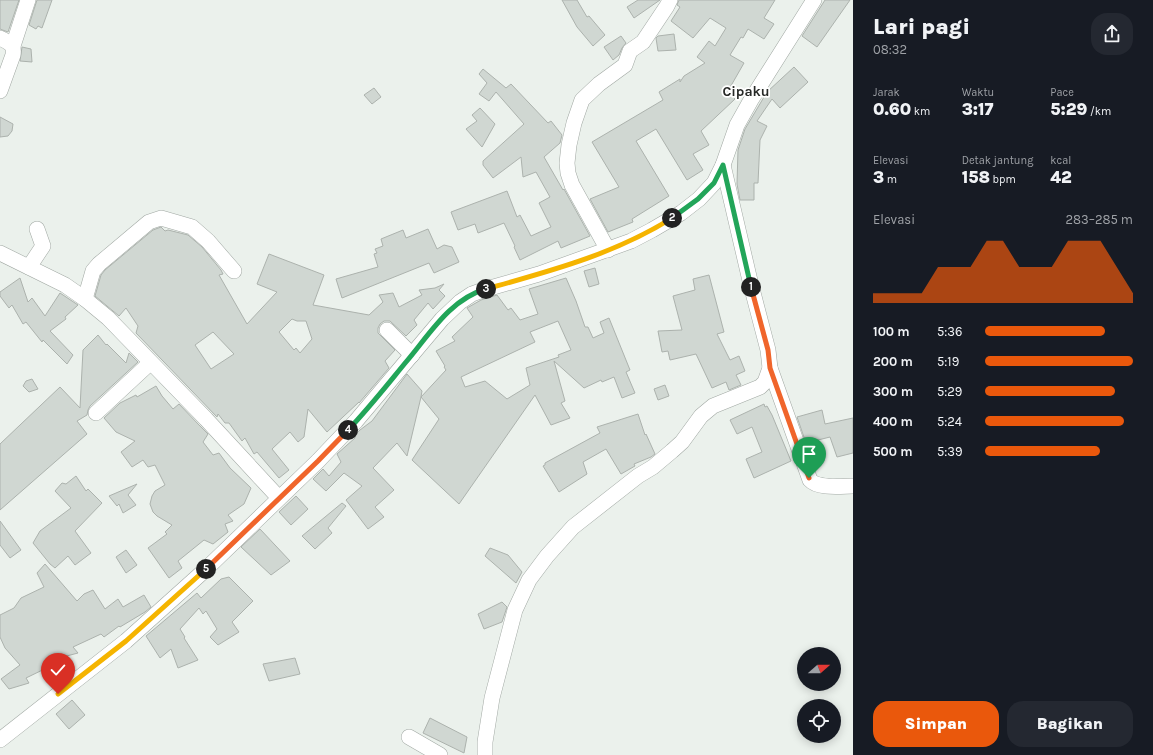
<!DOCTYPE html>
<html lang="id">
<meta charset="utf-8">
<style>
:root{--surface:#171b24;--page:#242831;--text:#f1f3f6;--muted:#9ea1a6;--accent:#ea580c}
body{margin:0;font-family:Karla,sans-serif;background:var(--page);color:var(--text);height:100vh;display:flex;flex-direction:column;font-size:15px;white-space:nowrap}
*{box-sizing:border-box;margin:0}
p{font-size:13px;color:var(--muted)}
.icon{flex:none;width:22px;height:22px;fill:none;stroke:currentColor;stroke-width:2;stroke-linecap:round;stroke-linejoin:round}
.map{position:relative;flex:1;overflow:hidden}
.side{display:flex;flex-direction:column;background:var(--surface);width:300px}
.side>*{flex:none}
.needle{width:26px;rotate:69deg}
.tools{position:absolute;left:797px;top:647px;display:grid;gap:8px}
.tools a{display:grid;place-items:center;width:44px;height:44px;border-radius:50%;background:var(--surface);box-shadow:0 2px 10px #0003;font-size:20px}
.pin{position:absolute;display:grid;place-items:center;width:34px;height:34px;color:#fff;margin:-41px -17px;border-radius:50% 50% 50% 0;rotate:-45deg;box-shadow:0 0 4px #0007}
.pin .icon{rotate:45deg}
.km{position:absolute;width:20px;height:20px;margin:-10px;border-radius:50%;background:#222;color:#fff;font-size:11px;line-height:20px;text-align:center}
.round{display:grid;place-items:center;flex:none;width:42px;height:42px;border-radius:16px;background:var(--page)}
.overview{display:flex;align-items:center;justify-content:space-between;height:68px;padding:0 20px}
h1{font-size:22px;font-weight:800;line-height:30px}
.stats{display:grid;grid-template-columns:repeat(3,1fr);gap:6px;height:68px;padding:4px 20px}
.stats div{display:grid;align-content:center}
.stats b{font-size:17px;font-weight:800}
.stats small{font-size:11px;font-weight:400}
.stats p{font-size:11px}
.chart{height:112px;padding:8px 20px}
.chart p{display:flex;justify-content:space-between}
.chart svg{width:100%;height:72px;margin-top:4px;fill:var(--accent);opacity:.7}
.primary-button{display:flex;gap:8px;margin-top:auto;padding:8px 20px}
.primary-button a{flex:1;height:46px;border-radius:16px;background:var(--accent);color:#fff;font-size:16px;font-weight:800;line-height:46px;text-align:center}
.primary-button a+a{background:var(--page);color:var(--text)}
ul{padding:0 20px;list-style:none;font-size:13px}
li{display:grid;grid-template-columns:64px 48px 1fr;align-items:center;height:30px}
li i{height:10px;border-radius:5px;background:var(--accent)}
main{display:flex;flex:1;min-height:0}
.map>svg:first-child{display:block}
.building{fill:#d0d7d2;stroke:#acb2ad;fill-rule:evenodd}
.lines{fill:none;stroke-linecap:round;stroke-linejoin:round}
.minor-casing{stroke:#a1a8a3;stroke-width:16}
.minor{stroke:#fff;stroke-width:15}
.split-1-casing{stroke:#fff;stroke-width:8}
.split-2-casing{stroke:#fff;stroke-width:8}
.split-3-casing{stroke:#fff;stroke-width:8}
.split-4-casing{stroke:#fff;stroke-width:8}
.split-5-casing{stroke:#fff;stroke-width:8}
.split-6-casing{stroke:#fff;stroke-width:8}
.split-1{stroke:#f0652b;stroke-width:5}
.split-2{stroke:#22a559;stroke-width:5}
.split-3{stroke:#f5b400;stroke-width:5}
.split-4{stroke:#22a559;stroke-width:5}
.split-5{stroke:#f0652b;stroke-width:5}
.split-6{stroke:#f5b400;stroke-width:5}
.labels{text-anchor:middle;dominant-baseline:central;stroke-width:3.5;stroke-linejoin:round;paint-order:stroke}
.quarter-label{font-size:14px;font-weight:bold;fill:#272927;stroke:#fff}
</style>
<main>
<div class="map">
<svg width="853" height="755" viewBox="0 0 853 755">
<rect width="100%" height="100%" fill="#ebf1ec"/>
<g class="building">
<polygon points="0,0 19,0 8,32 0,29"/>
<polygon points="37,0 52,0 42,28 38,26 36,29 29,25"/>
<polygon points="562,0 577,0 587,17 589,16 605,35 593,46 577,27"/>
<polygon points="638,0 660,0 634,18 627,7"/>
<polygon points="679,0 775,0 764,18 774,24 764,39 748,29 743,38 741,37 730,55 744,63 728,91 735,99 701,131 709,145 693,154 703,170 687,180 656,129 636,141 669,196 632,219 633,222 608,232 590,199 619,187 592,142 663,100 659,92 680,79 680,82 684,76 705,63 697,57 709,41 715,46 726,28 710,18 693,38 671,21 680,7 677,5"/>
<polygon points="825,0 850,0 817,47 802,36"/>
<polygon points="674,34 676,50 658,51 656,38 658,36"/>
<polygon points="621,36 626,43 622,48 619,55 613,60 604,47"/>
<polygon points="22,47 31,49 32,62 20,61"/>
<polygon points="794,67 808,82 780,108 772,99 757,121 767,126 760,140 758,183 754,183 754,200 740,200 737,184 738,150 745,129 767,92"/>
<polygon points="483,69 506,88 511,84 548,123 551,121 562,135 560,143 544,157 563,190 564,189 590,236 561,248 558,241 520,260 514,247 515,246 504,223 478,233 475,224 458,230 451,212 507,191 517,217 520,215 531,236 551,227 539,203 550,197 536,172 523,177 521,157 493,178 483,165 483,161 524,124 496,92 489,101 479,94 487,83 479,74"/>
<polygon points="374,88 381,97 372,104 364,95"/>
<polygon points="480,108 495,124 482,147 466,129 477,121 472,115"/>
<polygon points="0,117 13,124 12,131 8,136 0,137"/>
<path d="M161,227l4,4 3,-1 20,5 14,12 19,23 2,4 -4,1 28,49 30,-32 -20,-8 12,-30 55,21 -11,30 56,10 14,-13 -4,-7 14,-2 6,14 23,-12 -3,-5 16,-2 9,-4 -5,6 6,6 -12,13 -5,-6 -14,17 3,5 -11,11 -16,-15h-6l-4,3 -2,4v5l17,17 -10,11 4,7 -30,35v-1l-32,30 -19,-23 -4,28 -6,5 -8,-10 -18,17 17,21 -10,8 -22,-26 -3,2 -9,-16 -3,3 -13,-18h-4l-7,-9 -1,3 -81,-84 2,-7 -12,-18 -7,8 -24,-20 6,-21 4,-5 48,-40zM292,319l5,2h9l6,18 -12,14 -4,-5 -2,2 -15,-18zM213,332l21,22 -23,15 -16,-24z"/>
<polygon points="428,229 437,249 444,245 452,247 459,262 434,273 429,263 342,298 336,279 378,267 374,254 377,253 375,249 383,246 381,239 403,230 406,238"/>
<polygon points="595,268 599,284 589,287 584,271"/>
<polygon points="709,275 724,332 717,334 730,360 739,356 745,371 736,375 741,385 729,390 726,382 712,388 696,354 670,360 668,351 662,352 658,331 682,330 673,296 695,290 693,279"/>
<polygon points="20,278 28,302 32,298 45,316 60,293 78,305 65,317 66,319 50,331 73,355 67,364 43,340 42,342 26,322 23,324 12,305 9,308 0,296 0,292"/>
<path d="M566,278l10,23 9,26h3l5,11 11,-5 -4,-11 9,-4 21,52 -4,2 9,21 -13,5 -8,-21 -12,5 -1,-2 -17,8 -30,-27 11,40 -4,2 9,15 -19,7 -16,-30 -76,109 -47,-44 27,-41 -18,-22 -14,59 -10,-13 -24,25 21,22 -19,17 9,10 -16,12 -22,-29 16,-14 -18,-13 -18,18 -13,-12 10,-10 6,7 12,-14 -4,-8 18,-16v-3l5,-5 12,-9 35,-47 15,17 -1,6 25,-27 -2,-3 1,-1 -9,-15 19,-10 -3,-4 21,-20 -6,-9 14,-8 16,-5 11,15 3,-2 9,12 18,-6 -9,-25zM558,321l13,29 -13,5 1,2 -33,11 4,17 -23,14 -22,-18 -20,6 -4,-10 74,-35 -5,-10z"/>
<polygon points="98,335 106,345 107,344 126,363 129,353 138,362 90,406 88,410 87,415 77,421 87,434 0,510 0,444 60,387 80,408 83,350"/>
<polygon points="32,379 38,389 29,392 23,386 26,381"/>
<polygon points="665,385 669,396 658,400 654,389"/>
<polygon points="156,386 162,396 173,409 179,404 199,425 208,434 203,442 213,455 219,453 230,468 251,488 244,504 228,515 233,521 225,524 228,532 213,544 204,540 178,561 182,568 169,578 148,548 167,534 165,532 172,525 157,516 153,512 150,504 152,496 155,491 165,485 155,465 148,467 143,460 132,467 121,452 135,441 116,432 104,418 120,403 136,395 137,397"/>
<polygon points="764,404 765,407 767,406 772,415 791,461 754,478 746,459 762,452 752,427 737,434 730,420"/>
<polygon points="822,410 825,424 853,418 853,453 837,457 830,437 806,443 797,417"/>
<polygon points="638,414 645,435 646,434 655,454 651,457 634,464 635,466 621,474 606,449 583,462 587,474 559,492 543,466 545,465 545,463 600,433 597,427"/>
<polygon points="76,476 86,491 88,489 102,503 75,531 91,553 75,565 68,556 55,568 50,564 33,543 40,531 71,508 55,491 62,483 66,484"/>
<polygon points="137,484 128,495 136,505 123,513 119,504 117,506 109,496"/>
<polygon points="296,496 308,509 291,525 279,512"/>
<polygon points="342,503 346,506 328,528 332,533 315,549 302,536"/>
<polygon points="0,521 21,550 10,558 0,545"/>
<polygon points="260,529 290,561 271,575 241,547"/>
<polygon points="490,548 508,555 522,572 516,583 485,556"/>
<polygon points="126,550 137,565 126,573 116,557"/>
<polygon points="45,564 77,601 84,594 93,590 105,609 118,599 123,607 144,595 151,607 145,612 120,627 119,626 104,637 101,634 73,647 78,653 59,658 61,661 26,678 29,683 9,689 1,679 20,665 5,648 0,637 0,615 14,608 21,598 44,587 37,573"/>
<polygon points="229,577 253,601 232,622 239,632 218,645 210,637 217,629 206,611 203,614 199,608 180,629 185,637 184,638 198,660 178,668 171,649 160,658 146,636 197,593 201,598 221,579"/>
<polygon points="502,602 507,607 502,622 484,629 478,614"/>
<polygon points="295,658 300,674 269,681 263,664"/>
<polygon points="72,700 85,715 69,729 56,714"/>
<polygon points="430,718 467,737 464,753 423,733"/>
</g>
<g class="lines">
<defs>
<g id="minor">
<path d="M0,38c9,5 15,6 13,17l-13,36"/>
<polyline points="13,46 28,0"/>
<polyline points="608,250 572,185 568,173 567,163 569,145 574,123 582,100 599,84 625,65 630,51 643,42 667,6 670,0"/>
<polyline points="0,253 65,285 85,299 108,318 206,419 279,498"/>
<polyline points="29,267 43,246 37,229"/>
<polyline points="85,299 93,271 99,264 149,222 161,218 192,227 208,241 234,271"/>
<polyline points="387,330 412,355"/>
<path d="M770,368l40,112c8,9 32,6 43,6"/>
<polyline points="96,413 150,363"/>
<polyline points="409,737 440,755"/>
<polyline points="0,740 126,641 205,570 318,461 356,421 442,319 460,302 472,294 483,290 539,274 631,241 652,230 681,213 699,199 714,183 723,165 737,125 751,100 814,0"/>
<polyline points="485,755 485,742 492,698 515,610 529,580 547,556 573,527 638,476 653,467 672,451 682,442 701,416 713,406 760,387 765,382 770,368 768,350 751,285 723,165"/>
</g>
</defs>
<use href="#minor" class="minor-casing"/>
<use href="#minor" class="minor"/>
</g>
<g class="lines">
<defs>
<polyline id="split-1" points="751,287 768,350 770,368 809,478"/>
<polyline id="split-2" points="672,218 698,199 714,183 723,165 751,287"/>
<path id="split-3" d="M486,289c64,-18 129,-35 186,-71"/>
<path id="split-4" d="M348,430c21,-22 39,-45 58,-68 23,-27 44,-63 80,-73"/>
<polyline id="split-5" points="206,569 318,461 348,430"/>
<polyline id="split-6" points="58,694 126,641 206,569"/>
</defs>
<use href="#split-1" class="split-1-casing"/>
<use href="#split-2" class="split-2-casing"/>
<use href="#split-3" class="split-3-casing"/>
<use href="#split-4" class="split-4-casing"/>
<use href="#split-5" class="split-5-casing"/>
<use href="#split-6" class="split-6-casing"/>
<use href="#split-1" class="split-1"/>
<use href="#split-2" class="split-2"/>
<use href="#split-3" class="split-3"/>
<use href="#split-4" class="split-4"/>
<use href="#split-5" class="split-5"/>
<use href="#split-6" class="split-6"/>
</g>
<g class="labels">
<g class="quarter-label">
<text x="746" y="91">Cipaku</text>
</g>
</g>
</svg>
<div class="tools">
<a><svg class="needle" viewBox="-14 -14 28 28"><path d="M0-13l5 13h-10z" fill="#e53935"/><path d="M0 13l5-13h-10z" fill="#9ea1a6"/></svg></a>
<a><svg class="icon" aria-label="locate" viewBox="0 0 24 24"><circle cx="12" cy="12" r="6"/><path d="M12 2v4M12 18v4M2 12h4M18 12h4"/></svg></a>
</div>
<div class="pin" style="left:809px;top:478px;background:#1e9e55"><svg class="icon" aria-label="arrive" viewBox="0 0 24 24"><path d="M6 21V4h12l-3 4 3 4H6"/></svg></div>
<div class="pin" style="left:58px;top:694px;background:#d93025"><svg class="icon" aria-label="check" viewBox="0 0 24 24"><path d="M5 12l5 5 9-10"/></svg></div>
<b class="km" style="left:751px;top:287px">1</b>
<b class="km" style="left:672px;top:218px">2</b>
<b class="km" style="left:486px;top:289px">3</b>
<b class="km" style="left:348px;top:430px">4</b>
<b class="km" style="left:206px;top:569px">5</b>
</div>
<section class="side">
<div class="overview"><div><h1>Lari pagi</h1><p>08:32</p></div><a class="round"><svg class="icon" aria-label="share" viewBox="0 0 24 24"><path d="M12 15V3M7 8l5-5 5 5M5 13v7h14v-7"/></svg></a></div>
<div class="stats">
<div><p>Jarak</p><b>0.60<small> km</small></b></div>
<div><p>Waktu</p><b>3:17</b></div>
<div><p>Pace</p><b>5:29<small> /km</small></b></div>
</div>
<div class="stats">
<div><p>Elevasi</p><b>3<small> m</small></b></div>
<div><p>Detak jantung</p><b>158<small> bpm</small></b></div>
<div><p>kcal</p><b>42</b></div>
</div>
<div class="chart"><p><span>Elevasi</span>283–285 m</p>
<svg viewBox="0 0 160 44" preserveAspectRatio="none"><path d="M0 44V38L10 38L20 38L30 38L40 22L50 22L60 22L70 6L80 6L90 22L100 22L110 22L120 6L130 6L140 6L150 22L160 38V44z"/></svg>
</div>
<ul>
<li><b>100 m</b>5:36<i style="width:81%"></i></li>
<li><b>200 m</b>5:19<i style="width:100%"></i></li>
<li><b>300 m</b>5:29<i style="width:88%"></i></li>
<li><b>400 m</b>5:24<i style="width:94%"></i></li>
<li><b>500 m</b>5:39<i style="width:78%"></i></li>
</ul>
<div class="primary-button"><a>Simpan</a><a>Bagikan</a></div>
</section>
</main>
